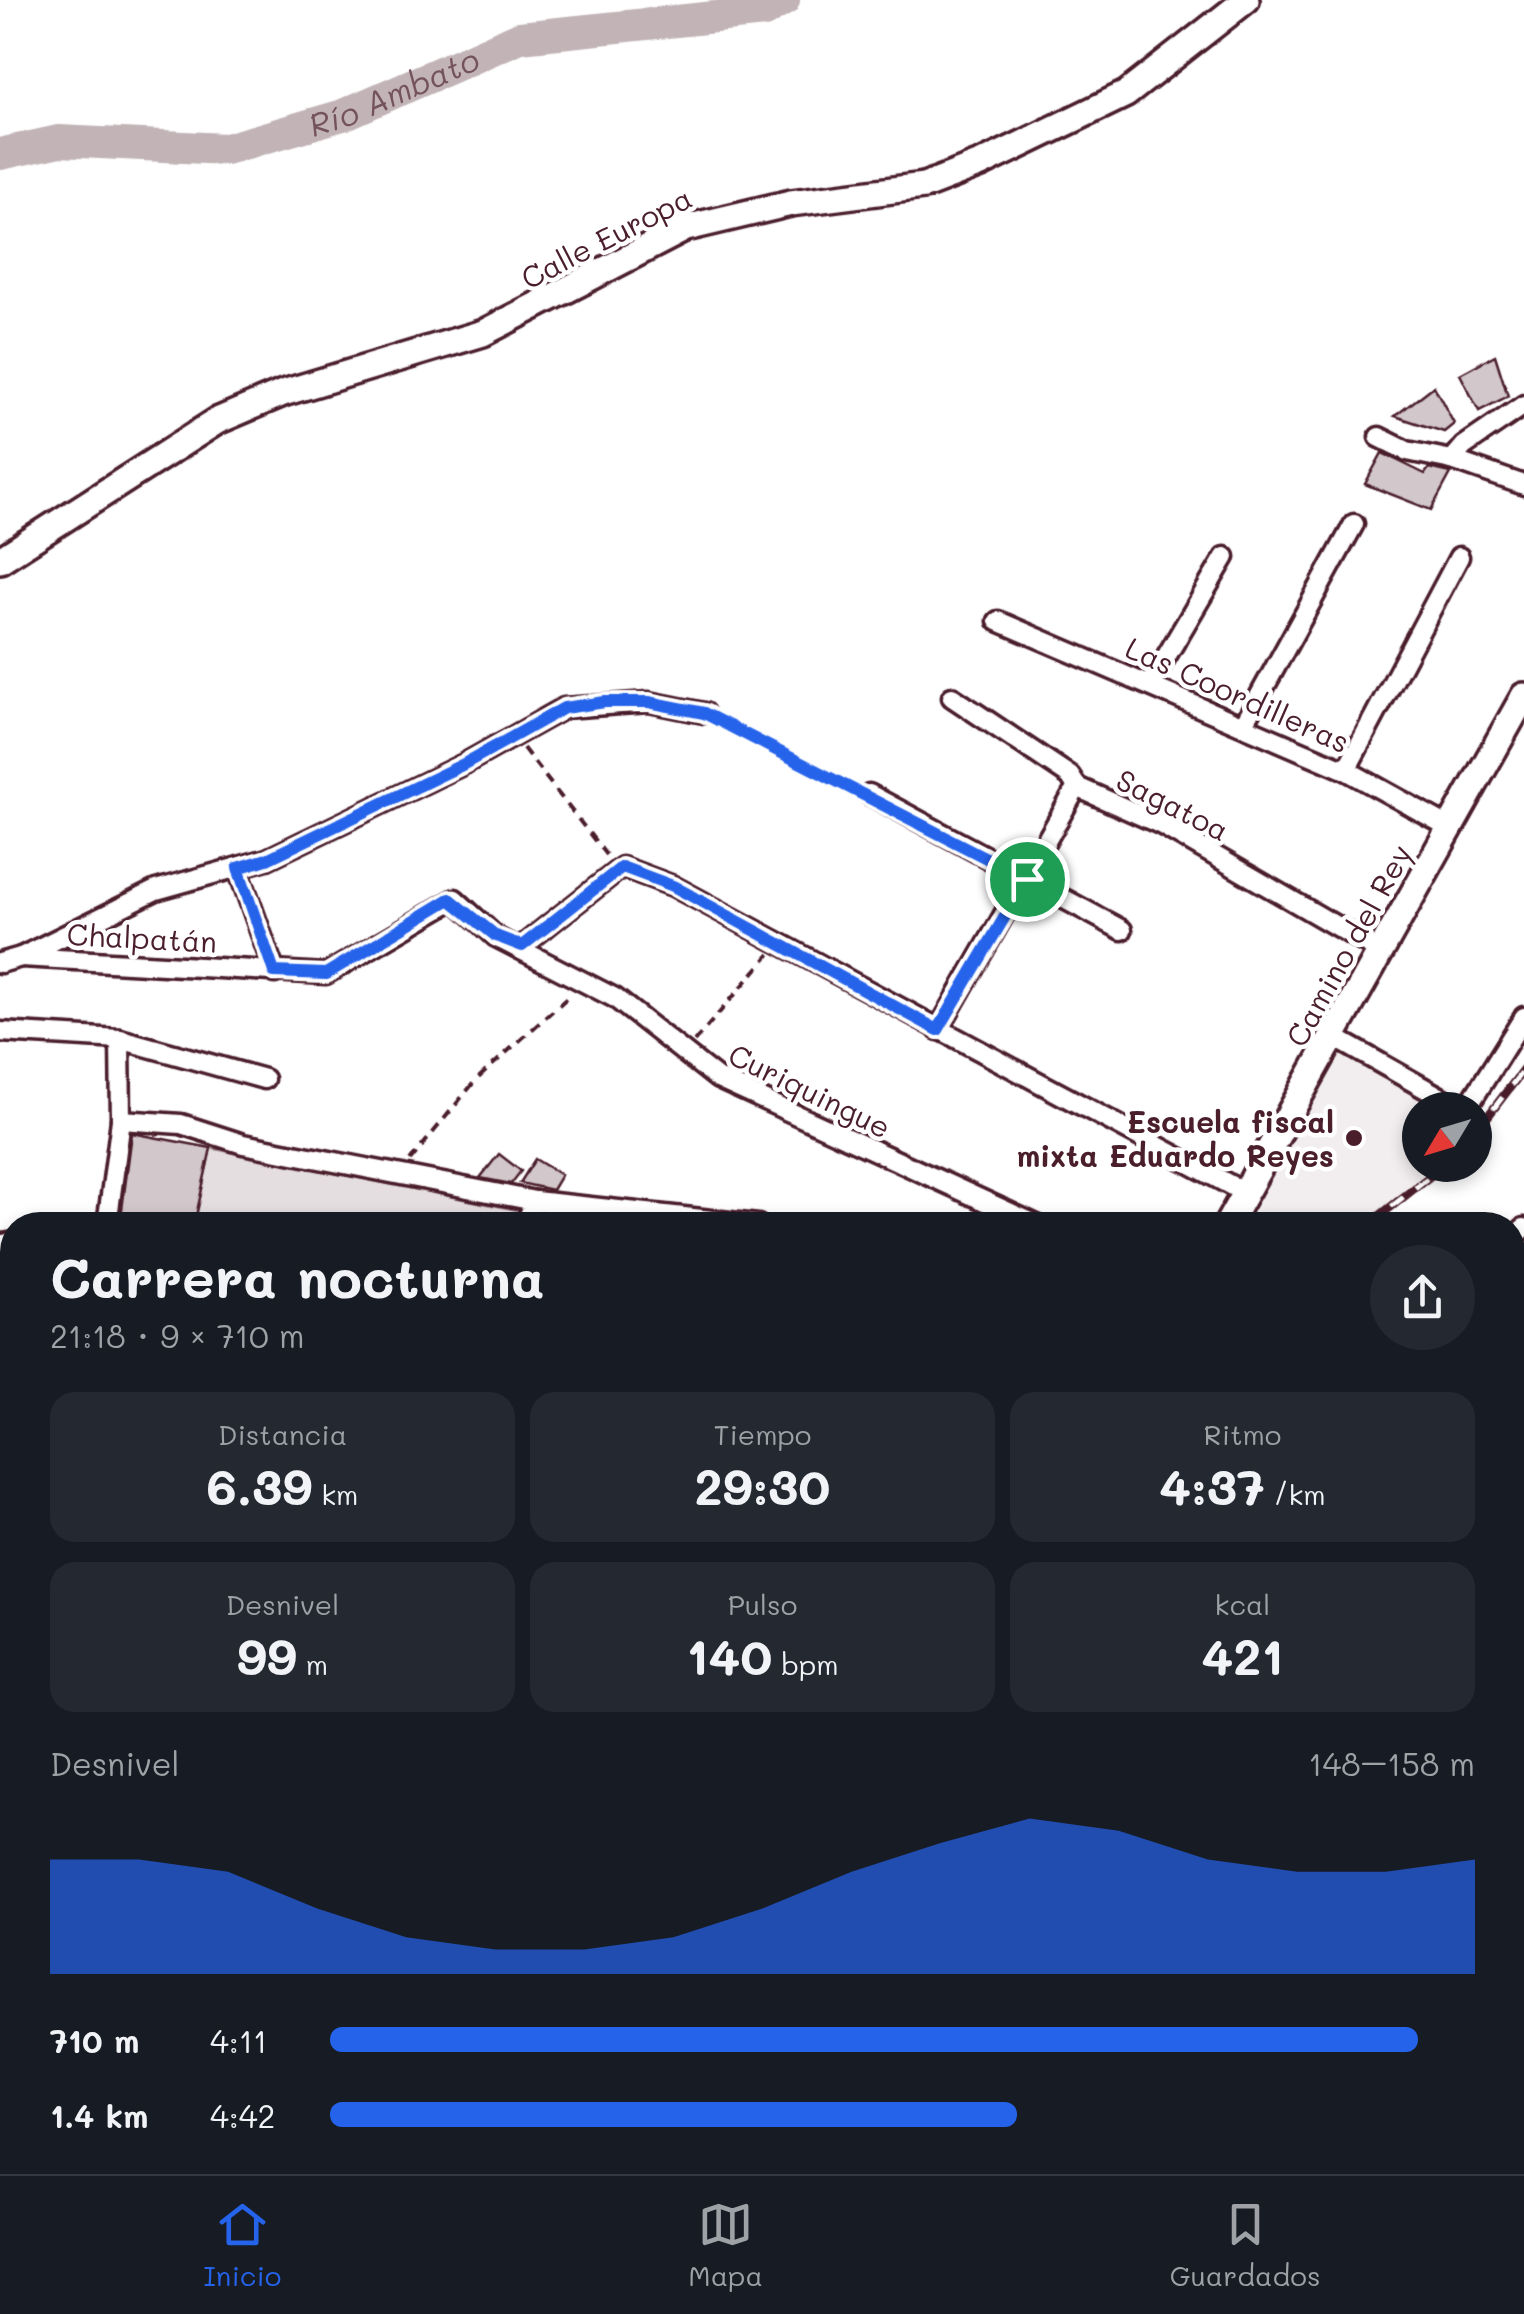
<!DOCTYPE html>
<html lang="es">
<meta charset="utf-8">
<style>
:root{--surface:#171b24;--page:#242831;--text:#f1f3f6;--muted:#9ea1a6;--line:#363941;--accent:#2563eb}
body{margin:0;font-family:Mali,sans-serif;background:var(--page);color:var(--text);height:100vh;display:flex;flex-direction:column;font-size:38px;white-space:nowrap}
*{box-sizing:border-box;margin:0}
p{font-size:32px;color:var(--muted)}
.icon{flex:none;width:55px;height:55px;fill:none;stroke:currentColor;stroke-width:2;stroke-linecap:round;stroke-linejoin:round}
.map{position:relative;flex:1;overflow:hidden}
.details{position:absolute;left:0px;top:1212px;width:1525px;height:962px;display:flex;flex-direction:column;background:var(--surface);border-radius:40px 40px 0 0;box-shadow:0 5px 15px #0003}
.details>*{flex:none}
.needle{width:65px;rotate:232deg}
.fabs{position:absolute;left:1402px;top:1092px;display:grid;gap:20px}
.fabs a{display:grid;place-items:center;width:90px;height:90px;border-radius:50%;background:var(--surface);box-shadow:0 5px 15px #0003;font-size:50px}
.pin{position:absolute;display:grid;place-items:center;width:85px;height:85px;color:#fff;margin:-42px;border:5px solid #fff;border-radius:50%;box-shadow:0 2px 10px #0007}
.round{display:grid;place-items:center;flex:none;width:105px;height:105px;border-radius:52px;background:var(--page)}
.head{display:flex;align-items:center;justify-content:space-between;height:170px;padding:0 50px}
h1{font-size:55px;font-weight:700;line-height:75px}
.figures{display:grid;grid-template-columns:repeat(3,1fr);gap:15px;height:170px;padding:10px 50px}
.figures div{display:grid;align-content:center;border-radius:25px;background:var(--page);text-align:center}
.figures b{font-size:50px;font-weight:700}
.figures small{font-size:28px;font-weight:400}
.figures p{font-size:28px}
.chart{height:280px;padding:20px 50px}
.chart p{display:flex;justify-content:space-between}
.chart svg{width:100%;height:180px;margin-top:10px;fill:var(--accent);opacity:.7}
ul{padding:0 50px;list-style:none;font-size:32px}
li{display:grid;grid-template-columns:160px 120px 1fr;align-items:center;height:75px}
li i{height:25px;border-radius:12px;background:var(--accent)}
.dock{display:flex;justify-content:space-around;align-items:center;height:140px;border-top:2px solid var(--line);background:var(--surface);font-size:28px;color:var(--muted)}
.dock a{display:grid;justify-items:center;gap:5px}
.dock .selected{color:var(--accent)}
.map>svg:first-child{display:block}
.built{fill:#f2eeef}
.green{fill:#e5dee0;stroke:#987e86;stroke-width:2.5}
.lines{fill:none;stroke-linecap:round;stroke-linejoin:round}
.river{stroke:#c1b3b6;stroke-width:32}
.building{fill:#d2c7cb;stroke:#4a1f2b;stroke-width:2.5}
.street-casing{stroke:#4a1f2b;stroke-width:25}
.secondary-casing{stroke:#4a1f2b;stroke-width:32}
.path{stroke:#4a1f2b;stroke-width:4;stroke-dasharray:10 8;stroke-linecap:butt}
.street{stroke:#fff;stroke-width:18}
.secondary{stroke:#fff;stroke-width:25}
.rail-casing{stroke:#4a1f2b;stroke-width:9}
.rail{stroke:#fff;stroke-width:5;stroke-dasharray:15;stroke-linecap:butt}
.route-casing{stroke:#fff;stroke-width:20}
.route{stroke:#2563eb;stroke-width:12}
.poi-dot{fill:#4a1f2b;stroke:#fff;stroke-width:4}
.labels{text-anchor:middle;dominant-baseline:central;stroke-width:9;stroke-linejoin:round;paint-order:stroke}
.street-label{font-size:30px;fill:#4a1f2b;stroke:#fff}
.poi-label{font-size:30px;font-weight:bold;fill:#4a1f2b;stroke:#fff;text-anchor:end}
.water-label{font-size:32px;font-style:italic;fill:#74535c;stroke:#fff}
</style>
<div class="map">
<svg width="1524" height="2174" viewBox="0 0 1524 2174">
<rect width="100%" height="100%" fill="#fff"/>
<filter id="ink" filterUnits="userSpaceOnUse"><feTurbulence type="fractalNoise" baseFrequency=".01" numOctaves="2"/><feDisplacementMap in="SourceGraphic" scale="20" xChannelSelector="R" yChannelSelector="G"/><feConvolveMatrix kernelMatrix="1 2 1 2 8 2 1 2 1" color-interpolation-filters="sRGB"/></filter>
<g filter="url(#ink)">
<g class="built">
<polygon points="1334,1037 1468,1110 1420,1110 1420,1165 1444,1165 1368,1225 1244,1225 1250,1213 1253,1215"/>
<polygon points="1524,2064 1524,2174 1464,2174 1454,2163 1512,2162 1513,2074"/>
</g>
<polygon class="green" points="211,1148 518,1210 512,1225 194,1225"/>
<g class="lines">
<path class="river" id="s1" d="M0,154l59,-13 167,8 117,-34 177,-78 244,-25 20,-12"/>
</g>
<g class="building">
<polygon points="1495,355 1508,396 1479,411 1460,374"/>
<polygon points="1434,386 1454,424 1444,432 1395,416"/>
<polygon points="1382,453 1425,474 1429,468 1451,473 1431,510 1365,484"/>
<polygon points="132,1133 211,1148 194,1225 120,1225"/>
<polygon points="499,1154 521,1171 511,1184 480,1178"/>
<polygon points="535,1159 561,1175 552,1190 520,1183"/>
</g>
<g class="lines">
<defs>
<g id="street">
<polyline points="1524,405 1464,446 1452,460 1524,485"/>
<polyline points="1379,437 1407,451 1452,460"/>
<polyline points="998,621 1346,770 1451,828"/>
<polyline points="1150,684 1225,557"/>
<polyline points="952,697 1070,776 1077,787"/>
<polyline points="1244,724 1354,524"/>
<polyline points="1346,770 1459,557"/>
<polyline points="1077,787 1160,824 1381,952"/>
<polyline points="869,794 1122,930"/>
<polyline points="238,869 275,973"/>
<polyline points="522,946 622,867 673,886 1245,1193"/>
<polyline points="21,957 326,974 455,899 496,937 615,998 718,1079 1037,1225"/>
<polyline points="0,963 21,957 156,890 267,859 464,764 564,708 649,702 704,713"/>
<polyline points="938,1030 1077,787"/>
<polyline points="0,1032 120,1039 264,1079"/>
<polyline points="1334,1037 1449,1102 1464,1105 1472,1100 1524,1017"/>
<polyline points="121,1120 181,1124 243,1144 535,1201 758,1225"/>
<polyline points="107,1225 121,1120 120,1039"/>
<polyline points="525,1225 535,1201"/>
<polyline points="1512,1239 1524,1228"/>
<polyline points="0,1374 12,1371"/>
<polyline points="1512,1417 1524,1380"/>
<polyline points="0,1495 12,1502"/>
<polyline points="1512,1798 1524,1762"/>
<polyline points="0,1801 12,1807"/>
<polyline points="0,1890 12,1873"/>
<polyline points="1512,1897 1524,1901"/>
<polyline points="0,2118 12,2125"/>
<polyline points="75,2162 95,2174"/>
<polyline points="501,2162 513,2174"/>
<polyline points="703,2162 714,2174"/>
<polyline points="1176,2162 1186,2174"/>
<polyline points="1279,2162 1286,2174"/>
<polyline points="1433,2162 1442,2174"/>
<polyline points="143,2174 153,2162"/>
<polyline points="647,2174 656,2162"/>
<polyline points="912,2174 930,2162"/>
<polyline points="1343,2174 1355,2162"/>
</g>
<g id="secondary">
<polyline points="0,560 217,421 283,393 483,333 686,228 791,203 924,186 981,164 1126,94 1246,0"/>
<polyline points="1227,1225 1524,696"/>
<polyline points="0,1248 12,1246"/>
<polyline points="457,2174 466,2162"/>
</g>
</defs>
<use href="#street" class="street-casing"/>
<use href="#secondary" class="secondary-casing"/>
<g class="path">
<polyline points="721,721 856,788"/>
<polyline points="523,748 606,855"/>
<polyline points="694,1042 770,954"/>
<polyline points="410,1161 475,1081 569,996"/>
<polyline points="1402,1223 1403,1225"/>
</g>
<use href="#street" class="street"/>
<use href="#secondary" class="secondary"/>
<defs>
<g id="rail">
<polyline points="1475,1133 1524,1069"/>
<polyline points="1368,1225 1444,1165"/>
<polyline points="0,1281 12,1279"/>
</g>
</defs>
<use href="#rail" class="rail-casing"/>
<use href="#rail" class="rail"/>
</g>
</g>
<g class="lines" filter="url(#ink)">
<defs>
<polygon id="route" points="605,702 649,702 704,713 1027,879 938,1030 673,886 622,867 522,946 496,936 450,899 326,974 274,972 238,868 267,859 464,764 564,708"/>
</defs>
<use href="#route" class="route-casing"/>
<use href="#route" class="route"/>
</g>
<circle class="poi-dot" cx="1354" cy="1138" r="10"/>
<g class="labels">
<g class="street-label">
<text transform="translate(606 237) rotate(-27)">Calle Europa</text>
<text transform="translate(1238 694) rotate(24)">Las Coordilleras</text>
<text transform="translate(1173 804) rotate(27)">Sagatoa</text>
<text transform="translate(142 937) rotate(3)">Chalpatán</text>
<text transform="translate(1348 945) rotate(-61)">Camino del Rey</text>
<text transform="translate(810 1090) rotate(26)">Curiquingue</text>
</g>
<g class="poi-label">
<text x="1334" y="1121">Escuela fiscal<tspan x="1334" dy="34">mixta Eduardo Reyes</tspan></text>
</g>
<g class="water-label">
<text stroke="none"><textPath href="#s1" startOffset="405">Río Ambato</textPath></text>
</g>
</g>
</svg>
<div class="fabs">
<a><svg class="needle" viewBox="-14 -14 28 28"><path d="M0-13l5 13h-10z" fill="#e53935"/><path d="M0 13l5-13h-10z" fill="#9ea1a6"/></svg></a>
</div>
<div class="pin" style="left:1027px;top:879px;background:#1e9e55"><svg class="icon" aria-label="arrive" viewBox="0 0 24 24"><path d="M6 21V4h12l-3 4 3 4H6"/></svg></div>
<section class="details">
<div class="head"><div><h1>Carrera nocturna</h1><p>21:18 · 9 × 710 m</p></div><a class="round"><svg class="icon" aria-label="share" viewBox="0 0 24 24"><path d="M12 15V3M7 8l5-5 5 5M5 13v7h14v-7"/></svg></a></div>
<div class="figures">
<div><p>Distancia</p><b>6.39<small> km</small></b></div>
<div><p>Tiempo</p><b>29:30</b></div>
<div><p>Ritmo</p><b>4:37<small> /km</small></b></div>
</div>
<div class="figures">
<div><p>Desnivel</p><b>99<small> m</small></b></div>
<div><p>Pulso</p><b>140<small> bpm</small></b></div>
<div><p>kcal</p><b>421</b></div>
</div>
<div class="chart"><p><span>Desnivel</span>148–158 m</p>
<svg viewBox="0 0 160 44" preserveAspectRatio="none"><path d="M0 44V16L10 16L20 19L30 28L40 35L50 38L60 38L70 35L80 28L90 19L100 12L110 6L120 9L130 16L140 19L150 19L160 16V44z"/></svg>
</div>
<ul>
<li><b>710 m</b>4:11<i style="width:95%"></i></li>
<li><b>1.4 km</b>4:42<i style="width:60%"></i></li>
</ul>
</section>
</div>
<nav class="dock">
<a class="selected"><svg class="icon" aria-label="home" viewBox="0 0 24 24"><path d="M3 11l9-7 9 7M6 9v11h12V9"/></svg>Inicio</a>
<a><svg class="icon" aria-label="map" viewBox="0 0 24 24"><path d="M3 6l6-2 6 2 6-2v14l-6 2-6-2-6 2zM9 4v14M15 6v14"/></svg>Mapa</a>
<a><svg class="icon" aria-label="saved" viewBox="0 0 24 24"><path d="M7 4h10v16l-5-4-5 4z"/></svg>Guardados</a>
</nav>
